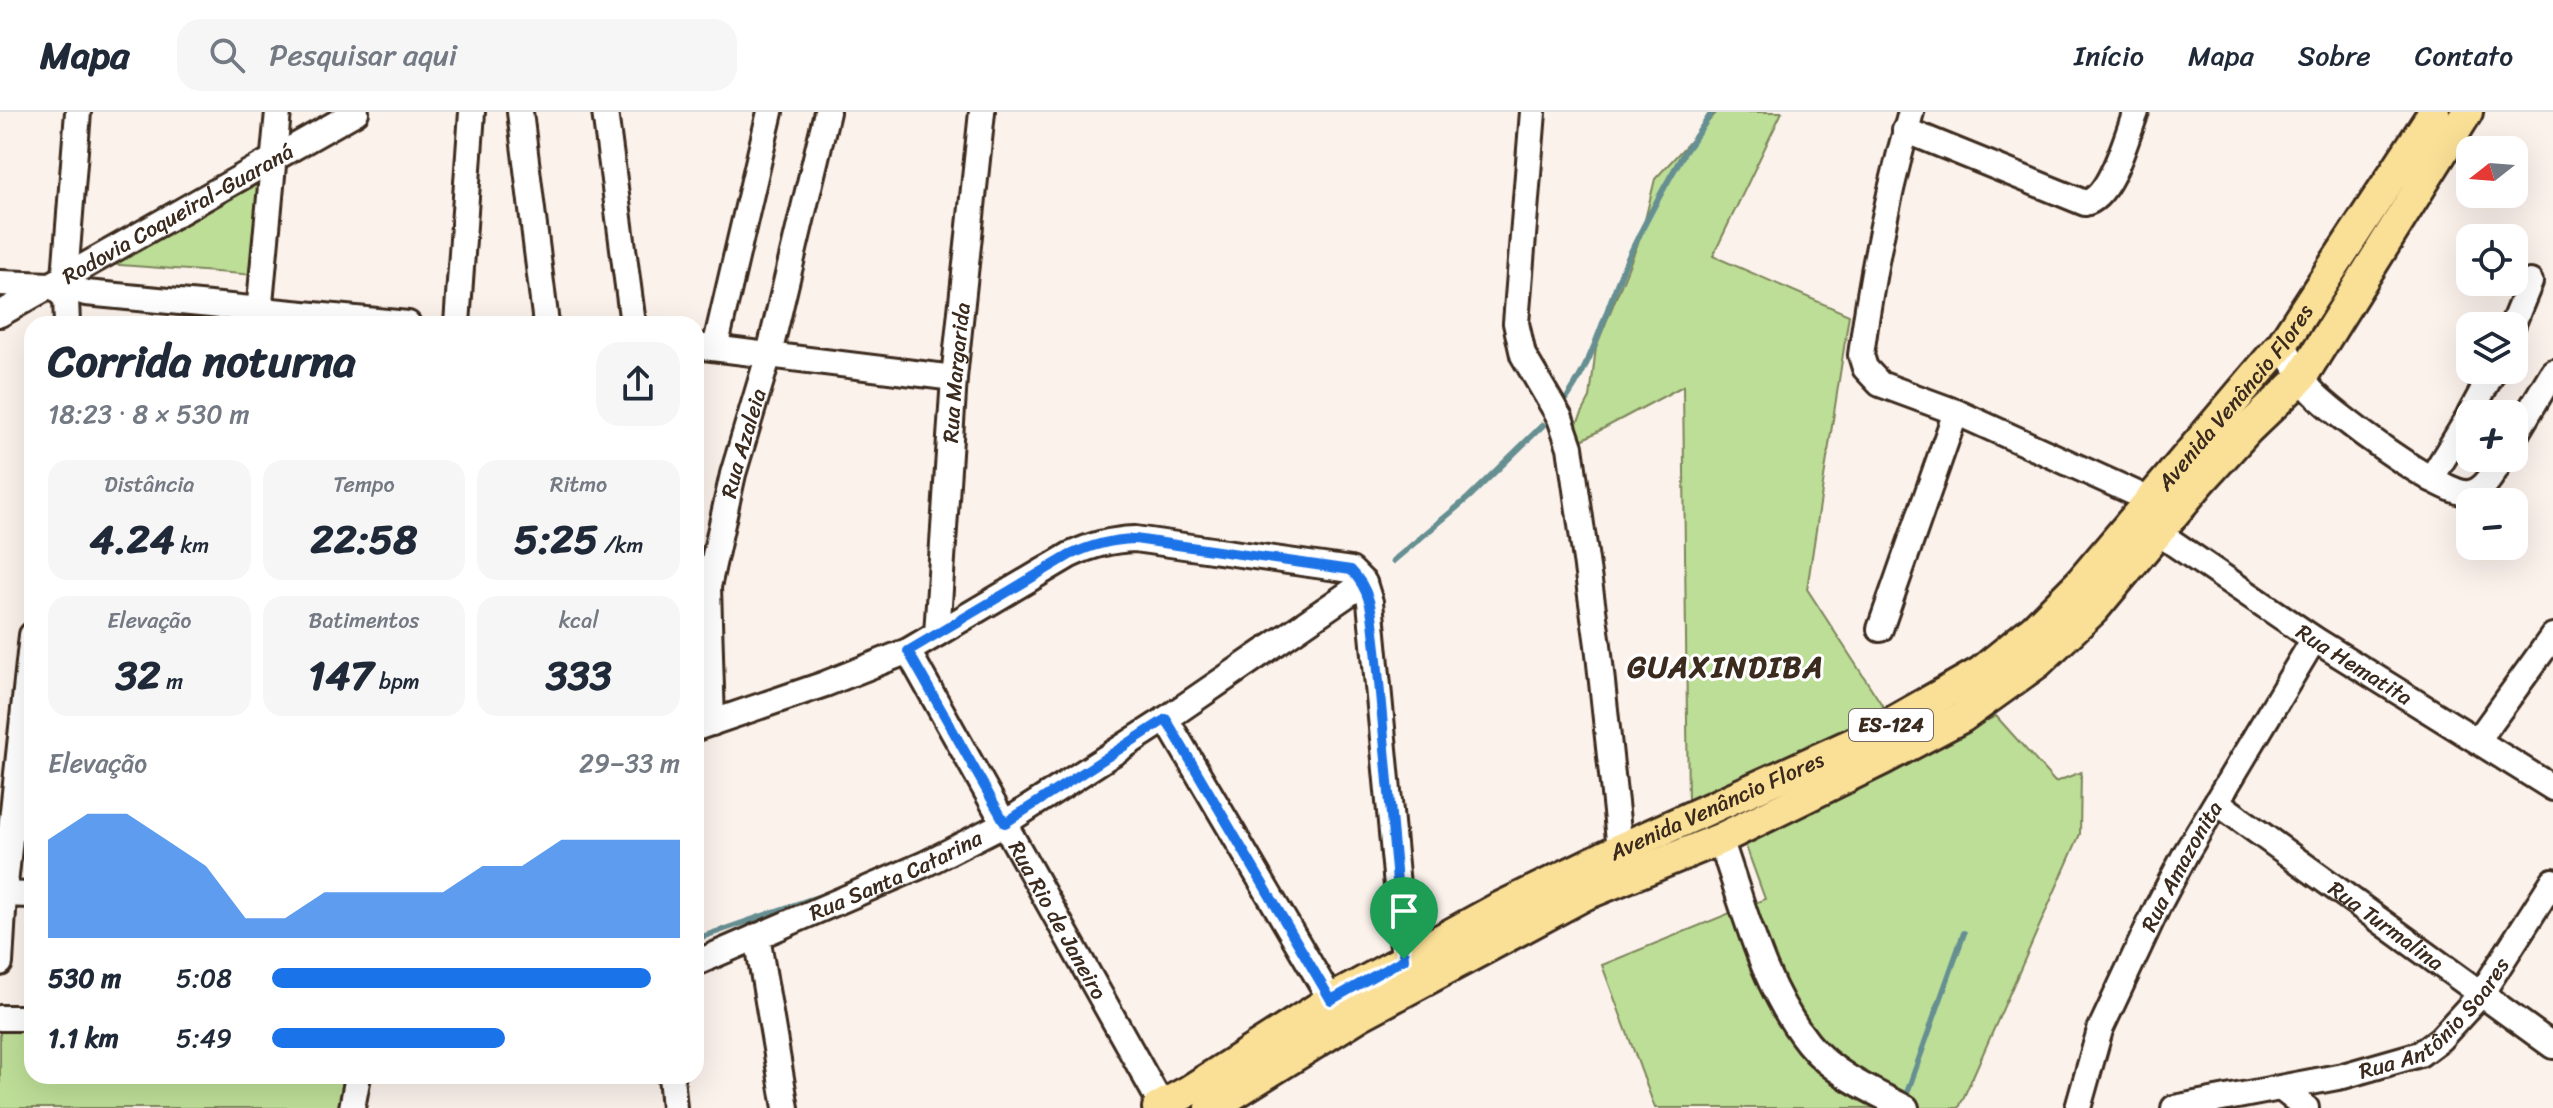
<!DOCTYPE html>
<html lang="pt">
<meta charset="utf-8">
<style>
:root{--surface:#fff;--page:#f6f6f7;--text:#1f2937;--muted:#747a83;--line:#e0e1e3;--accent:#1a73e8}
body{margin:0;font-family:Sriracha,sans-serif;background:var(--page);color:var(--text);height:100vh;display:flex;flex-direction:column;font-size:30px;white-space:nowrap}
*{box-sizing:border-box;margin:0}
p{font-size:26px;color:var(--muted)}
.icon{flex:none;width:44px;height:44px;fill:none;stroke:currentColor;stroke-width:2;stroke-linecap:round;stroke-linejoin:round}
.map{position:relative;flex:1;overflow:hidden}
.drawer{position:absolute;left:24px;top:204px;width:680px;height:768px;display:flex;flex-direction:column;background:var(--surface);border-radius:24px;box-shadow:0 8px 32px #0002}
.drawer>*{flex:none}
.needle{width:52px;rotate:253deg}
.tools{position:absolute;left:2456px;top:24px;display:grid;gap:16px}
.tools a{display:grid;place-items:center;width:72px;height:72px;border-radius:16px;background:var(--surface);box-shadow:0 8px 32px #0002;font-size:40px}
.pin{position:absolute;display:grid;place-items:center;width:68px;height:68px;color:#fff;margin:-82px -34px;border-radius:50% 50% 50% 0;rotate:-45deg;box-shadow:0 0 8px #0007}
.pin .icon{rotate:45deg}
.round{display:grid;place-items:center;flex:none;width:84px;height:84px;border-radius:24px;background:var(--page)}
.head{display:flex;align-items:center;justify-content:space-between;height:136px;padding:0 24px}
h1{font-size:44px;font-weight:700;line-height:60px}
.metrics{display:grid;grid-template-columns:repeat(3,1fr);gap:12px;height:136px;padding:8px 24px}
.metrics div{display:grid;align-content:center;border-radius:20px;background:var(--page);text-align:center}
.metrics b{font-size:40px;font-weight:700}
.metrics small{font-size:22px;font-weight:400}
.metrics p{font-size:22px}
.chart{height:224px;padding:16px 24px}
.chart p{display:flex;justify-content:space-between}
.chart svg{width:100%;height:144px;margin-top:8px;fill:var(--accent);opacity:.7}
ul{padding:0 24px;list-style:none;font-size:26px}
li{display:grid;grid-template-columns:128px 96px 1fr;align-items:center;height:60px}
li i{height:20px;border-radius:10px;background:var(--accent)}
header{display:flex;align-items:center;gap:48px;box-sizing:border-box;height:112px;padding:0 40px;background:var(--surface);border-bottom:2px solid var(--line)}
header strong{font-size:38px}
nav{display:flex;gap:44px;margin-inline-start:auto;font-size:28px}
.search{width:560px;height:72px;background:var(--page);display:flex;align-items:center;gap:20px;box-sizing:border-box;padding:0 28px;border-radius:24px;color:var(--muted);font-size:30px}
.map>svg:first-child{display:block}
.green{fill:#bdde97;stroke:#7c845a;stroke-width:2}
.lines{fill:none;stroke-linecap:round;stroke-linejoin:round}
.stream{stroke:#668f92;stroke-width:6}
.minor-casing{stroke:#3b2a1e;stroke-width:30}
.major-casing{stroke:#3b2a1e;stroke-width:36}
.minor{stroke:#fff;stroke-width:24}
.major{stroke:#fadf96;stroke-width:30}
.route-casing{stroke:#fff;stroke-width:16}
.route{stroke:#1a73e8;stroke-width:10}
.labels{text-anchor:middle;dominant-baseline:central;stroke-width:6;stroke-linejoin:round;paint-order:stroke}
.shield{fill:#fff;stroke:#766a62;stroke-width:2}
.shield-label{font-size:20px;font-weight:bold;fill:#3b2a1e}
.street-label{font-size:22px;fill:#3b2a1e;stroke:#fff}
.district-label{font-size:30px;font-weight:bold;letter-spacing:2px;fill:#3b2a1e;stroke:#fff}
</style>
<header>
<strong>Mapa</strong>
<div class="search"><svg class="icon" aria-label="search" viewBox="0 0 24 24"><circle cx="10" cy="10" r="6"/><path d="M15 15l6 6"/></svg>Pesquisar aqui</div>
<nav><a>Início</a><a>Mapa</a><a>Sobre</a><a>Contato</a></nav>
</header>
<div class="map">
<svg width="2553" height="996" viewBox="0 0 2553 996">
<rect width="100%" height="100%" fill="#fcf2ec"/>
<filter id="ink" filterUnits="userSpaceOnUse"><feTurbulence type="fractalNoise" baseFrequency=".0125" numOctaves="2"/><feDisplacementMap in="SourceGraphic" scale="16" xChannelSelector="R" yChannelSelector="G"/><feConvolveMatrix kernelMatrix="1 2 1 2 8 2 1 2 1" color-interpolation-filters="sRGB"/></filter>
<g filter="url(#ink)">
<g class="green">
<polygon points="1717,0 1782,0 1713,144 1849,203 1807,477 1886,599 1688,690 1683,274 1563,338 1590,286 1596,235 1641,124 1655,67"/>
<polygon points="269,53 256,163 106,152"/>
<polygon points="1996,604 2055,670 2081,660 2080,722 1959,996 1655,996 1602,853 1765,787 1744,729"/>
<polygon points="32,913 32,964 347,964 342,996 0,996 0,914"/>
</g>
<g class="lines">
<g class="stream">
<path d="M1561,294c32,-41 43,-92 63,-139 17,-38 39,-78 60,-114 9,-14 20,-27 28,-41"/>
<polyline points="1393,449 1468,386 1543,313"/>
<polyline points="696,827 829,781"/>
<polyline points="1908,978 1964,821"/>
</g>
<defs>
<g id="minor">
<polyline points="78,0 65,165 77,178 86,181 408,212"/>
<polyline points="520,0 546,212"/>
<polyline points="605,0 633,212"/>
<polyline points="1533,0 1516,211 1523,243 1560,306 1570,335 1598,533 1620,737"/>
<path d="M1911,0c-23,81 -39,160 -50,243l4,13 15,16 76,28 194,88"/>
<path d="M1905,18l180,73c26,-5 42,-68 51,-91"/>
<polyline points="0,171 51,173 66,186 67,212"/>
<path id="s1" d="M0,202l356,-202"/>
<polyline points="258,212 278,0"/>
<polyline points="457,212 472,0"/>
<polyline points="2512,214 2530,170"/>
<path d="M2283,231c8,16 16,33 28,47 19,22 133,107 158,103 17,-2 25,-22 33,-35"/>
<polyline points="696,234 954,266"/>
<polyline points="715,236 770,0"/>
<polyline points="2470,302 2494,258"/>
<polyline points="2514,325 2553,260"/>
<polyline points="2431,367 2470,303"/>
<path id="s2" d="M2160,422l154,105 239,149"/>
<polyline points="1880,517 1956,300"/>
<path id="s3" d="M937,522l17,-256 28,-266"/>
<path id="s4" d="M908,539l254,455"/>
<polyline points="1166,607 1331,888"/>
<path id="s5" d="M712,611l-4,-136 25,-113 36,-120 58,-242"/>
<path d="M696,616l129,-44 83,-33 162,-96c22,-10 40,-15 65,-16l216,31 13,13 6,19 34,357"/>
<polyline points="2478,628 2553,524"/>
<path id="s6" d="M2218,691l335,243"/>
<path d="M1720,727c24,67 42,147 88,204 25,31 64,48 98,65"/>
<polyline points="0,782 32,783"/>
<polyline points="757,824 786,996"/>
<polyline points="0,851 4,782 32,523"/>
<path id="s7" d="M696,851l229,-99 80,-41 161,-104 198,-136"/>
<polyline points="0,906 32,906"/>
<polyline points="671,964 674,996"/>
<polyline points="2282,977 2306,996"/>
<polyline points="352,996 358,964"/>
<path id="s8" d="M2078,996l22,-78 58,-124 28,-53 128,-214"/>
<path id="s9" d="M2174,996l169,-32 77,-22 20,-15 41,-45 72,-113"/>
</g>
<g id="major">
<path id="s10" d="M1158,996l31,-17 142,-91 166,-91 123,-60 243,-110 118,-67 53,-43 46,-46 203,-240 151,-231"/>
<polyline points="1211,996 1360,903 1586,782 1720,727 1883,647 1962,605 2037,551 2094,497 2200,370 2248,317 2301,266 2467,0"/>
</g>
</defs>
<use href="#minor" class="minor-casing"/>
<use href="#major" class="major-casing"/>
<use href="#minor" class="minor"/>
<use href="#major" class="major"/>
</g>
</g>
<g class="lines" filter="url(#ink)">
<defs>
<path id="route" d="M1135,427l216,31c23,24 21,48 25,79l28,310 -73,41 -165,-281 -161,104 -97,-172 162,-96c22,-10 40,-15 65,-16z"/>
</defs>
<use href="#route" class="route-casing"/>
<use href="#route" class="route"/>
</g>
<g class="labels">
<rect class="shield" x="1849" y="597" width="84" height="32" rx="6"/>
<g class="shield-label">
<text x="1891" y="613">ES-124</text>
</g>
<g class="street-label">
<text stroke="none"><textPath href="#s1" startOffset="204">Rodovia Coqueiral-Guaraná</textPath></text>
<text stroke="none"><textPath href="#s3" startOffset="262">Rua Margarida</textPath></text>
<text stroke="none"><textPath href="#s10" startOffset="1308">Avenida Venâncio Flores</textPath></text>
<text stroke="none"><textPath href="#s5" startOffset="284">Rua Azaleia</textPath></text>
<text stroke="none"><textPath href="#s2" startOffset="234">Rua Hematita</textPath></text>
<text stroke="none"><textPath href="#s10" startOffset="636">Avenida Venâncio Flores</textPath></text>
<text stroke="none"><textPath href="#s8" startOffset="264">Rua Amazonita</textPath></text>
<text stroke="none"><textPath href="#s7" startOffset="218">Rua Santa Catarina</textPath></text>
<text stroke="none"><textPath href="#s4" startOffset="308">Rua Rio de Janeiro</textPath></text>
<text stroke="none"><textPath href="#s6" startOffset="208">Rua Turmalina</textPath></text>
<text stroke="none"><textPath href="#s9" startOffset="284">Rua Antônio Soares</textPath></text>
</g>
<g class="district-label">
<text x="1726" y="555">GUAXINDIBA</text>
</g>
</g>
</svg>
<div class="tools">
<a><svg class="needle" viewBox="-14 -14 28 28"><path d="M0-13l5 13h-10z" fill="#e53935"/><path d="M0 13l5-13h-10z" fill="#747a83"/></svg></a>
<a><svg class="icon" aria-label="locate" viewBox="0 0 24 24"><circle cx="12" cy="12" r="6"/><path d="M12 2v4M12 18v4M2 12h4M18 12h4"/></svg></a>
<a><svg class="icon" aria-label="layers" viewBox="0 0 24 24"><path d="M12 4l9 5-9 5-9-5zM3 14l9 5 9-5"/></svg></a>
<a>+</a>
<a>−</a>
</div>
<div class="pin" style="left:1404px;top:847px;background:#1e9e55"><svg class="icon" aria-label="arrive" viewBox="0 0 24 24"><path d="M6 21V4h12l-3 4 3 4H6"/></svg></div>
<section class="drawer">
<div class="head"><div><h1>Corrida noturna</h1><p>18:23 · 8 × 530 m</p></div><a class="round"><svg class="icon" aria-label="share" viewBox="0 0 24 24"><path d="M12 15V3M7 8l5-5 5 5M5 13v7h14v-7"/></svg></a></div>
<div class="metrics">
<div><p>Distância</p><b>4.24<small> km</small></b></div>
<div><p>Tempo</p><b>22:58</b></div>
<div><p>Ritmo</p><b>5:25<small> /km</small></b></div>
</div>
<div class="metrics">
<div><p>Elevação</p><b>32<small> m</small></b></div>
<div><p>Batimentos</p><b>147<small> bpm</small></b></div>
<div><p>kcal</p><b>333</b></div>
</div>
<div class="chart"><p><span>Elevação</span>29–33 m</p>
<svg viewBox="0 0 160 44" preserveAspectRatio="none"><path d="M0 44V14L10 6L20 6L30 14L40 22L50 38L60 38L70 30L80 30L90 30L100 30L110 22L120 22L130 14L140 14L150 14L160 14V44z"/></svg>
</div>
<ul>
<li><b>530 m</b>5:08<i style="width:93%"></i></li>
<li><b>1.1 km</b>5:49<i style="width:57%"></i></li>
</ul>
</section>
</div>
